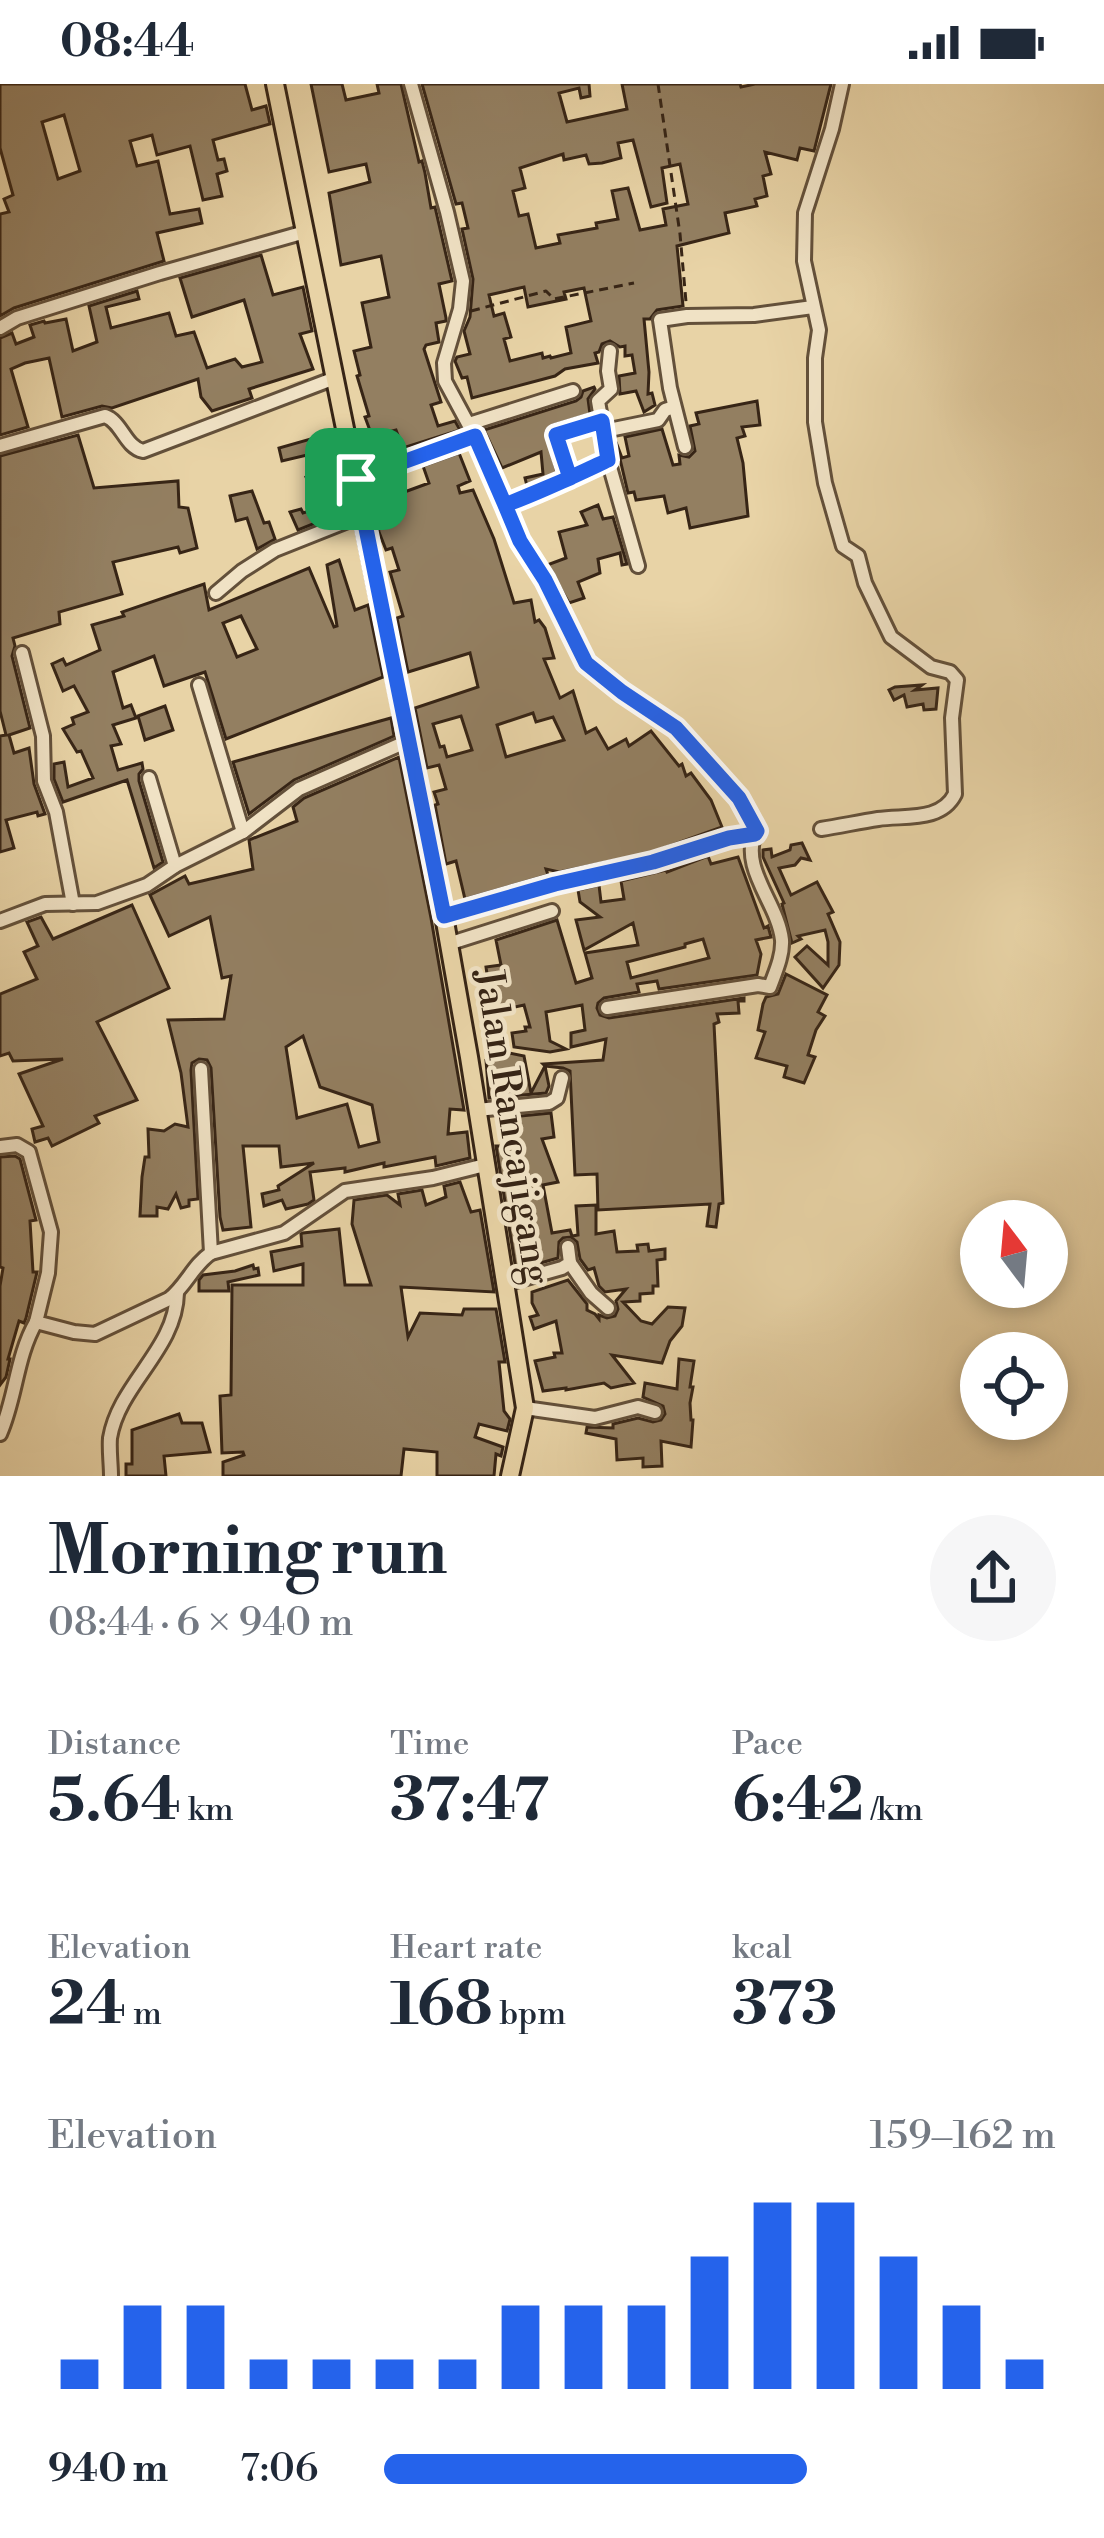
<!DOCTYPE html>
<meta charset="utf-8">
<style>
:root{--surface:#fff;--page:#f6f6f7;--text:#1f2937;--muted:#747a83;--accent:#2563eb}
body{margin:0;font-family:"Libre Bodoni",serif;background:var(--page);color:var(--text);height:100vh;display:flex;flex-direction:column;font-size:45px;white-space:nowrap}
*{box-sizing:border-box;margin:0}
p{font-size:39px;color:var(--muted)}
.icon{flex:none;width:66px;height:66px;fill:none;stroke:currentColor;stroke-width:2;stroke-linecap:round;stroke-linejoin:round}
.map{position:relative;height:1392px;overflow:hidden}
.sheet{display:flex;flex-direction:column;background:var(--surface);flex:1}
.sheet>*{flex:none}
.needle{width:78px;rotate:344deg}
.tools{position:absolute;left:960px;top:1116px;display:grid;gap:24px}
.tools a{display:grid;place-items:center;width:108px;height:108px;border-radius:50%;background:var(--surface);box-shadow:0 6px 18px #0003;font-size:60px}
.pin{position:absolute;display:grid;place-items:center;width:102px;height:102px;color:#fff;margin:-51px;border-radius:24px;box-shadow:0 6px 18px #0006}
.round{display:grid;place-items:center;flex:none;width:126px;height:126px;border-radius:63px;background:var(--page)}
.summary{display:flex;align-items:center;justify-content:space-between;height:204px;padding:0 48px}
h1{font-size:66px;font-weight:800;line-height:90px}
.stats{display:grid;grid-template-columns:repeat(3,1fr);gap:18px;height:204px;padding:12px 48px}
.stats div{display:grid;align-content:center}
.stats b{font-size:60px;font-weight:800}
.stats small{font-size:33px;font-weight:400}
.stats p{font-size:33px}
.chart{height:336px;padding:24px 48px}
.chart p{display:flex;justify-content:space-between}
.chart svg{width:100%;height:216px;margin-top:12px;stroke:var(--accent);stroke-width:6}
ul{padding:0 48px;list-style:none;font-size:39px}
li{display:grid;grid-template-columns:192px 144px 1fr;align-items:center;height:90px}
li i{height:30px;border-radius:15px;background:var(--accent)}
.status{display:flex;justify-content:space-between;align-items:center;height:84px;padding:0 60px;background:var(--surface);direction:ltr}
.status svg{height:33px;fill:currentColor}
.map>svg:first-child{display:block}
.building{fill:#937f61;stroke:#372516;stroke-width:3;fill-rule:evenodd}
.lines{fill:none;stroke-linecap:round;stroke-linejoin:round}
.minor-casing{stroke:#63503a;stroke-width:18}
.major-casing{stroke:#372516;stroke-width:22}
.path{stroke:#372516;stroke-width:3;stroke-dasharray:9 6;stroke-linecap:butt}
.minor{stroke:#f0e2c5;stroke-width:12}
.major{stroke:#e8d3a6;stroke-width:16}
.route-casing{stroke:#fff;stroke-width:24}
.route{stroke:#2563eb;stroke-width:15}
.labels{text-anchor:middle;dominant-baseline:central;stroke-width:9;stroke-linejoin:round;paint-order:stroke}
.street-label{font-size:39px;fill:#372516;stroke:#f0e2c5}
</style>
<div class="status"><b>08:44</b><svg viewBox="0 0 49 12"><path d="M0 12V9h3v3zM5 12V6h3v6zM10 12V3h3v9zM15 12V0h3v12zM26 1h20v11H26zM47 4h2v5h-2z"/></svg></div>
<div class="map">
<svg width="1104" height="1392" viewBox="0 0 1104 1392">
<rect width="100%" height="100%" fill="#e8d3a6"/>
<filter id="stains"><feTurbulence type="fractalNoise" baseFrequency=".00167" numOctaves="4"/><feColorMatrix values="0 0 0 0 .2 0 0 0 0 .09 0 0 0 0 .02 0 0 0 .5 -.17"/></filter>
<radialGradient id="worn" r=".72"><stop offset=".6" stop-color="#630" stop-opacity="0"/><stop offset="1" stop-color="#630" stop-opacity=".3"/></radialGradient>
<g class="building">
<path d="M0,0h245l7,26 14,-4 4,18 -57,16 5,20 6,-1 3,12 -10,3 5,22 -19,4 -13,-54 -33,9 -5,-20 -22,6 7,25 21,-5 12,53 29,-5 3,14 -45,10 7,28 -150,47 -14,8v-102l9,-2 -5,-13 9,-4 -13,-47zM64,31l16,56 -22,8 -16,-57z"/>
<polygon points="311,0 342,0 346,16 379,9 377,0 401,0 419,78 422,77 425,89 431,124 435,123 452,197 439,200 446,234 446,237 436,239 439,258 426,261 424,265 441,318 431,321 438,342 455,337 460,346 403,364 396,346 372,352 365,333 369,332 357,292 360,291 354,267 371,263 362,219 389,213 381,172 341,181 329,109 370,98 366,80 329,88"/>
<path d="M422,0h167l1,12 -9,2 -2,-10 -20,5 8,29 60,-13 -5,-25h118l1,3 14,-3h76l-17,67 -14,-3 -3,12 -32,-8 6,22 -8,2 4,20 -12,3 2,7 -32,7 4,20 -52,13 6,60 -26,4 -7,9h-6l5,53 -1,22 4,-1 3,12 -11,7 -8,-21 -16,3 -1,-18 16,-3 -3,-18 -7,1v-10l-5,1 -10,-6 -8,3 -3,8 -4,1 3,10 -33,6 -10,7 -83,22 -5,-21 -5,1 -7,-17 2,-4 13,-3 -6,-23 6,-14 3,-38 -11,-50 6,-1 -6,-25 -6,1zM633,56l18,67 16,-4 -5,-35 18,-4 8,40 -25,5 3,16 -26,5 -12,-42 -16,3 6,28 -22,4 1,5 -39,7 2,8 -24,5 -8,-34 -9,2 -6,-25 12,-3 -5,-20 43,-14 1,6 22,-5 3,9 13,-1 19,-5 -3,-15zM524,203l4,20 38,-8 -2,-7 20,-4 7,33 -25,6 5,26 -20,5 -1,-2 -7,2 -1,-5 -32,8 -6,-22 7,-2 -7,-24 -10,3 -5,-21z"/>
<polygon points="261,171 273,211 303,203 312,247 300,250 313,285 249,305 252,314 212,327 201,313 198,295 112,324 102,322 62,333 49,274 25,279 11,285 28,343 0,351 0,254 12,249 16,260 34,253 30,241 44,237 45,239 66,235 73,267 97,258 89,222 137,207 139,215 106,223 111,244 169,229 176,252 194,248 207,284 235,275 242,283 262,278 244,216 192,233 180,194"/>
<polygon points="594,303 595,305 588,315 590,330 553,341 546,348 557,389 527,402 525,394 543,390 541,368 502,384 484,346 576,317 581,313 583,307"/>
<polygon points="757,317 760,341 742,343 745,352 737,354 743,379 748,432 690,444 686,424 668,429 664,412 636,416 634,408 628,409 616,358 622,374 629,372 625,353 662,345 673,381 680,380 679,371 689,373 695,367 690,342 699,340 696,329"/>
<polygon points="78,351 94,404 178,397 179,423 188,424 197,464 180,469 178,463 113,478 122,510 59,528 60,540 13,554 15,562 12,572 30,644 9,651 14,669 29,664 34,700 45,730 38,732 37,728 6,736 14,764 0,768 0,652 6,651 0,627 0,372"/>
<polygon points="321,352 325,368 330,367 334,399 311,405 306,393 312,390 307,371 282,377 279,364"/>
<path d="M459,369l11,28 -12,5 2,7 13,-3 21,49 20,64 17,-3 4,22 4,-2 6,8 9,30 -10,1 16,39 13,-7 13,42 10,-5 12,21 18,-10 3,7 22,-15 28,35 3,-2 4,12 5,-3 20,27 11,27 -72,26 -91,19 -13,-3 2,6 -83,24 -9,-38 -10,3 -11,-59 3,-1 -4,-12 12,-3 -7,-24 -12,3 -12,-60 63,-21 -8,-34 -62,19 -11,-54 6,-2 -13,-44 9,-2 -7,-22 -6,2 -7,-18 -9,-47 23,-8 6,17 30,-11 -6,-17zM533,629l3,9 17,-5 11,23 -58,17 -9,-32zM461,632l11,34 -25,7 -3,-11 -4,1 -7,-23z"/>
<polygon points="252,407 264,439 269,438 275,455 257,465 247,434 236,437 230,412"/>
<polygon points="346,416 348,426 298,446 290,428 301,425 303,429"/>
<polygon points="598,421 603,435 613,433 627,480 622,481 620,469 598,475 600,489 578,498 584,514 569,519 547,481 566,474 559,448 587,441 581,428"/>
<path d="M339,476l16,50 13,-5 15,72 -157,62 -21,-67 -41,14 -10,-30 -41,16 10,36 8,-3 5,13 -23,7 8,19 -10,2 7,24 24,-7 1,6 -4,5v7l24,81 -9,6 -27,-88 -64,22 -9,-23v-15l10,-2 4,25 25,-9 -12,-27 -4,1 -14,-23 11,-5 -2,-6 16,-6 -14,-26 -11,5 -11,-27 11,-5 3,6 34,-15 -8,-25 32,-9 -2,-4 82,-28 5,26 100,-42 25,59 3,-1 -10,-61zM241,532l16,33 -20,8 -14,-34z"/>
<polygon points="922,601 915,606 938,604 936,625 924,626 923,620 907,623 904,611 894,616 889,606 895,603"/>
<polygon points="165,622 173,646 145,656 138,632"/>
<polygon points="391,634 394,652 294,696 249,730 233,678"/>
<path d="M399,673l32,161 33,192 -14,-1 -2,25 19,-2 3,26 -34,8 -1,-9 -51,10v-4l-39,9v-4l-35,4 4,28 -6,4 -22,5 -4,-9 -18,6 -2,-12 17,-4 -1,-4 36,-23 -33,4 -2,-21h-36l8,81 -28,3 -3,-13 -9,-149 -4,-8 -8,-1 -7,4 -1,7 7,129 -9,1v6l-8,2 -5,-14 -8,15 -11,-2v9h-17l2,-39 3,-20h4l-1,-28 16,2 11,-7 13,3 -7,-54 -13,-53 56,-1 7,-43 -9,2 -12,-61 -41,19 -19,-41 35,-19 4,8 64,-15 -4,-29 48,-19 -4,-14 11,-9zM303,952l17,51 52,18 7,37 -20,5 -12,-43 -50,14 -11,-71z"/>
<polygon points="802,759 810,776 801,774 795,781 779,784 791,811 817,798 833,828 828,830 840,858 839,881 823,904 795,873 807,862 828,881 828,858 825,846 798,852 801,855 792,859 782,820 784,819 763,773 763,766 771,765 772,773 790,766 791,761"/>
<path d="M708,772l3,8 27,-7 26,71 4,-2 3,11 -15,3 5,14 -4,21 -98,14 -2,-8 -20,3 2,8 -35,6 -6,5 -1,5 3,7 9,3 135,-20v3h-6l1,12 -22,1 2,8 -5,2 9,179 -4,1 -3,23 -9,-1 3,-22 -112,6 -1,-36 -22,1 -5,-104 -7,-3 -18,-2 4,20 -3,7 -57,5 -3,-38 14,-9 24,5 7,37 14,-27 -2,-2 60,-4 3,-21 -35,8v-14l14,-3 -3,-25 -36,7 4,29 16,8 -16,3 -36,-5 -2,-14 14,-2 -1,-4h5l-6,-22 -36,8 -4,-10 7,-1 -5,-35 15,-2 -5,-25 61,-20 19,63 16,-5 -7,-25 53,-8 -5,-22 -49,27 -8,-30 24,-3 -20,-15 -2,-12 21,-5 2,17 23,-3 -3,-18 45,-11 1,2zM703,855l6,19 -78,20 -4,-16 58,-15v-3z"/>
<polygon points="132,821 169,904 97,938 137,1016 95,1032 99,1039 52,1062 48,1054 35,1058 32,1045 43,1042 19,990 63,975 13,977 9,969 0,972 0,910 37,895 24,868 38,862 27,838 41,833 53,855"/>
<polygon points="786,890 827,911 818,928 825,932 816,946 808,971 815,973 804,999 784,993 787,982 756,974 765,948 758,946 763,920 766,913 778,910"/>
<polygon points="551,1029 554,1053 542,1055 558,1098 543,1101 552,1149 570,1146 572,1152 578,1151 576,1122 596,1121 596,1150 614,1147 617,1168 638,1167 637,1161 648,1160 649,1167 665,1165 665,1175 657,1176 658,1202 653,1202 653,1209 640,1210 640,1217 623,1218 641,1237 652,1240 668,1223 685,1224 682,1242 670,1257 662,1279 612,1271 634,1299 611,1304 604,1299 566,1306 566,1304 543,1307 535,1277 555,1273 554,1269 562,1269 556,1237 534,1245 530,1233 538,1231 532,1219 532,1208 568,1196 587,1220 587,1226 595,1230 599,1235 599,1231 607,1234 615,1232 618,1225 616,1217 626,1205 605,1208 599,1202 594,1184 588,1186 580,1175 577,1158 571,1153 563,1154 559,1158 558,1174 516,1186 496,1062 503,1062 500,1034"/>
<polygon points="15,1072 20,1075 36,1136 30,1137 33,1188 37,1188 26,1234 24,1239 19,1237 8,1275 10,1275 6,1293 0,1301 0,1202 3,1184 0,1183 0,1073"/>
<polygon points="460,1098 471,1128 480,1126 494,1208 401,1203 408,1253 420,1229 462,1231 464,1225 496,1225 505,1278 499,1278 504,1327 510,1335 507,1347 479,1340 475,1353 503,1363 501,1372 496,1370 494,1392 437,1392 437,1368 404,1365 401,1392 223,1392 223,1378 244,1371 243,1368 222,1369 220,1312 231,1311 232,1201 303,1201 303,1180 274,1187 271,1168 302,1162 301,1150 303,1149 339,1145 345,1201 371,1201 352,1140 354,1116 387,1111 400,1121 398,1110 422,1106 426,1121 446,1113 444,1102"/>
<polygon points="253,1181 254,1185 258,1184 259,1191 228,1198 229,1207 199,1207 199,1196 203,1191 235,1187"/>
<polygon points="679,1275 694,1277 690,1303 693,1303 690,1319 691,1336 693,1336 691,1363 661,1357 662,1382 643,1383 643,1374 617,1376 616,1355 586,1349 587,1343 613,1344 613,1340 638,1334 653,1338 661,1336 665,1330 663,1322 643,1313 645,1299 677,1305"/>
<polygon points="179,1330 182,1339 202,1339 210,1368 164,1372 166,1392 126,1392 126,1380 132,1380 132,1346"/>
</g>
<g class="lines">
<defs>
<g id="minor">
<path d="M411,0l36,128 16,69 -3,28 -16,54 1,18 42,78 33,82 34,55 25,56 23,25 74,51 63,70 17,33c-17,37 22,72 26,109 1,16 -7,33 -12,47l-12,-2 -151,23"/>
<polyline points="0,244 17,234 160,189 305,148"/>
<polyline points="469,340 573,307"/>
<polyline points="604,347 658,336 665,326 674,323"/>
<path d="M0,362l105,-30c17,6 20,31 38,35l192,-73"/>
<polyline points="685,363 670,304 660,236 687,232 754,231 813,223"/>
<polyline points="608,376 638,482"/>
<polyline points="356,395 475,352"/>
<polyline points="570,395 556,351 602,337"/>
<polyline points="505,421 553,403 608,376 598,317 611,305 608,287 610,267"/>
<polyline points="216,509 242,487 275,466 363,431"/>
<polyline points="22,569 43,652 44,697 56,728 73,820"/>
<polyline points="199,601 243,748"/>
<polyline points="149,694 175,782"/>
<path d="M821,745c19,-3 38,-7 57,-10 27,-4 63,3 77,-25l-3,-76 5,-38 -7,-8 -19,-5 -40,-30 -26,-54 -7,-27 -15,-10 -18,-63 -10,-61v-64l4,-28 -15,-69 1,-48 27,-84 10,-45"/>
<polyline points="444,832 555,800 653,779 729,754 755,750"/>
<polyline points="0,837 45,820 97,819 147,801 175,782 243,748 299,705 408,657"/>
<polyline points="448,860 552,827"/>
<polyline points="201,985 211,1169"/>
<polyline points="477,1026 549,1019 557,1014 562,994"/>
<path d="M0,1063l17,-2 12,7 22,80 -3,41 -12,49 38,10 21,2 74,-35c17,-13 24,-34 42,-46l73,-20 61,-42 88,-13 52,-13"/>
<polyline points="570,1179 591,1209 608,1224"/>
<polyline points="505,1200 562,1184 570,1179 568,1163"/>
<polyline points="525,1324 595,1334 638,1323 655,1328"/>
<path d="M0,1350c16,-36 16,-77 36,-112"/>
<path d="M111,1392c0,-12 -2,-26 -1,-38 9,-54 66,-89 67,-145"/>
</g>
<polyline id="major" points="275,0 444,832 469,973 525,1324 510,1392"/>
</defs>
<use href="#minor" class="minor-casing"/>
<use href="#major" class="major-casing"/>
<g class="path">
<polyline points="658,0 680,150 686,218"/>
<polyline points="471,227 546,207 554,215 634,199"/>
</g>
<use href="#minor" class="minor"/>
<use href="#major" class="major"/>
</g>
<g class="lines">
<defs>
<path id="route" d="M356,395l88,437 111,-32 98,-22 76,-24 26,-4 2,-3 -18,-33 -63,-70 -54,-36 -36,-29 -41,-83 -25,-39 -15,-36c36,-13 69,-29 103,-45l-6,-39 -46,14 14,43 -65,27 -30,-69 -119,43"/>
</defs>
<use href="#route" class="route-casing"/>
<use href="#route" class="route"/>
</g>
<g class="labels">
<g class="street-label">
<text transform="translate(512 1043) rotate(81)">Jalan Rancajigang</text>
</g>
</g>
<rect width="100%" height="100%" filter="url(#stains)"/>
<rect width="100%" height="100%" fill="url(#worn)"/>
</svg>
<div class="tools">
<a><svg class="needle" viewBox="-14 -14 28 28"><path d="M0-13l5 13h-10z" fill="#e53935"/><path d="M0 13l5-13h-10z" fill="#747a83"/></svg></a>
<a><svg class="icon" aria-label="locate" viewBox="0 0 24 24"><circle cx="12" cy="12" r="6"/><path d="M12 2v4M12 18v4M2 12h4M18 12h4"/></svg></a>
</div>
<div class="pin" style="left:356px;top:395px;background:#1e9e55"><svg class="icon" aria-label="arrive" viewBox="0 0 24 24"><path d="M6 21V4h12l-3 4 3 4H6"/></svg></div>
</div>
<section class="sheet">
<div class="summary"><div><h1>Morning run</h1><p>08:44 · 6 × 940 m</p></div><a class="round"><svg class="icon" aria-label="share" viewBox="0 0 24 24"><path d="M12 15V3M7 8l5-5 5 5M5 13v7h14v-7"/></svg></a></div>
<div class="stats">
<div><p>Distance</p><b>5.64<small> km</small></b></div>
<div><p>Time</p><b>37:47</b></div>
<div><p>Pace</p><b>6:42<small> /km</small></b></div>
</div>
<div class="stats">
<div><p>Elevation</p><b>24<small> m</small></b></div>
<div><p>Heart rate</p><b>168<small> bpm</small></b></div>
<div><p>kcal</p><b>373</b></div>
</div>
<div class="chart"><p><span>Elevation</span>159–162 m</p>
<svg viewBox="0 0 160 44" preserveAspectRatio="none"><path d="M5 44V38M15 44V27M25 44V27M35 44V38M45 44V38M55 44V38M65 44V38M75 44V27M85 44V27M95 44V27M105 44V17M115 44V6M125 44V6M135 44V17M145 44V27M155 44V38"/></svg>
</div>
<ul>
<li><b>940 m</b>7:06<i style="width:63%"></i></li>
</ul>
</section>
